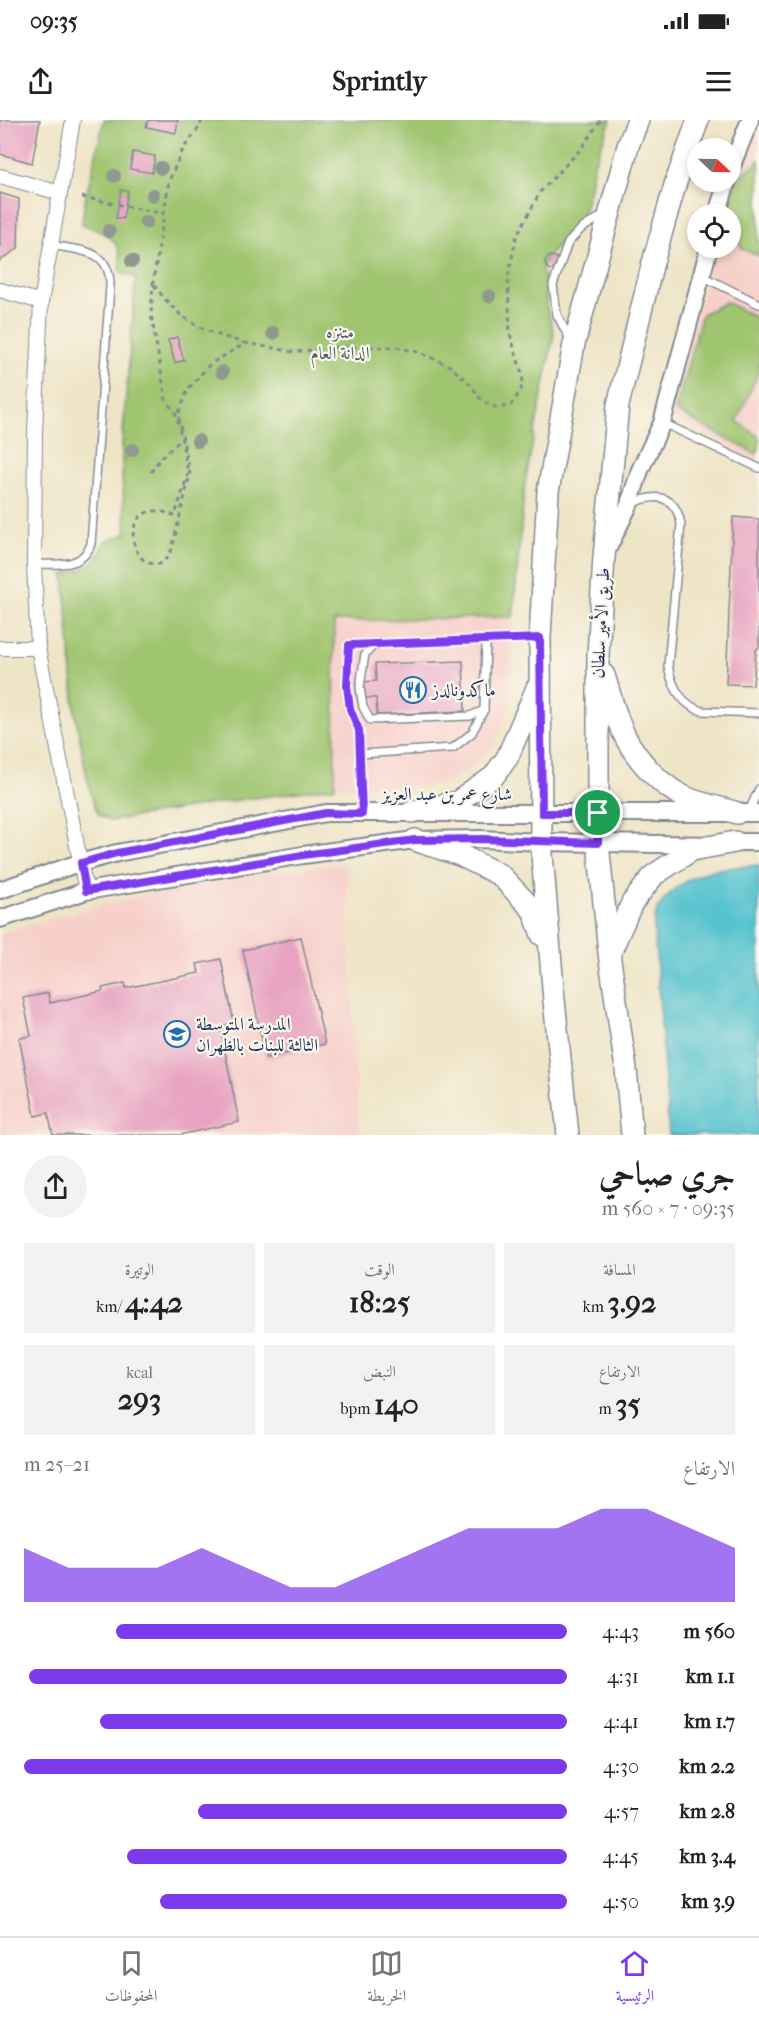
<!DOCTYPE html>
<html lang="ar">
<meta charset="utf-8">
<style>
:root{--surface:#fff;--page:#f2f2f2;--text:#222;--muted:#767676;--line:#e0e0e0;--accent:#7c3aed}
body{margin:0;font-family:"IM FELL French Canon",Amiri,serif;background:var(--page);color:var(--text);direction:rtl;height:100vh;display:flex;flex-direction:column;font-size:22px;white-space:nowrap}
*{box-sizing:border-box;margin:0}
p{font-size:20px;color:var(--muted)}
.icon{flex:none;width:33px;height:33px;fill:none;stroke:currentColor;stroke-width:2;stroke-linecap:round;stroke-linejoin:round}
.map{position:relative;height:1015px;overflow:hidden;direction:ltr}
.side{display:flex;flex-direction:column;background:var(--surface);flex:1}
.side>*{flex:none}
.needle{width:39px;rotate:112deg}
.controls{position:absolute;left:687px;top:18px;display:grid;gap:12px}
.controls a{display:grid;place-items:center;width:54px;height:54px;border-radius:50%;background:var(--surface);box-shadow:0 3px 9px #0003;font-size:30px}
.pin{position:absolute;display:grid;place-items:center;width:51px;height:51px;color:#fff;margin:-26px;border:3px solid #fff;border-radius:50%;box-shadow:0 2px 6px #0007}
.round{display:grid;place-items:center;flex:none;width:63px;height:63px;border-radius:32px;background:var(--page)}
.head{display:flex;align-items:center;justify-content:space-between;height:102px;padding:0 24px}
h1{font-size:33px;font-weight:700;line-height:45px}
.figures{display:grid;grid-template-columns:repeat(3,1fr);gap:9px;height:102px;padding:6px 24px}
.figures div{display:grid;align-content:center;border-radius:0px;background:var(--page);text-align:center}
.figures b{font-size:30px;font-weight:700}
.figures small{font-size:16px;font-weight:400}
.figures p{font-size:16px}
.chart{height:168px;padding:12px 24px}
.chart p{display:flex;justify-content:space-between}
.chart svg{width:100%;height:108px;margin-top:6px;fill:var(--accent);opacity:.7}
ul{padding:0 24px;list-style:none;font-size:20px}
li{display:grid;grid-template-columns:96px 72px 1fr;align-items:center;height:45px}
li i{height:15px;border-radius:8px;background:var(--accent)}
.status{display:flex;justify-content:space-between;align-items:center;height:42px;padding:0 30px;background:var(--surface);direction:ltr}
.status svg{height:16px;fill:currentColor}
header{display:flex;justify-content:space-between;align-items:center;height:78px;padding:0 24px;background:var(--surface);font-size:27px;font-weight:700}
.dock{display:flex;justify-content:space-around;align-items:center;height:84px;border-top:2px solid var(--line);background:var(--surface);font-size:16px;color:var(--muted)}
.dock a{display:grid;justify-items:center;gap:3px}
.dock .current{color:var(--accent)}
.map>svg:first-child{display:block}
.built{fill:#f7d0ca}
.green{fill:#9fc570;stroke:#5d7a67;stroke-width:1.5}
.water{fill:#56c3cf;stroke:#387996;stroke-width:1.5}
.building{fill:#e7a3c1}
.lines{fill:none;stroke-linecap:round;stroke-linejoin:round}
.service-casing{stroke:#848a92;stroke-width:10}
.minor-casing{stroke:#848a92;stroke-width:16}
.tertiary-casing{stroke:#848a92;stroke-width:20}
.primary-casing{stroke:#848a92;stroke-width:24}
.path{stroke:#848a92;stroke-width:3;stroke-dasharray:4.5 4.5;stroke-linecap:butt}
.service{stroke:#fff;stroke-width:7}
.minor{stroke:#fff;stroke-width:14}
.tertiary{stroke:#fff;stroke-width:16}
.primary{stroke:#fff;stroke-width:21}
.tree{fill:#909990}
.route-casing{stroke:#fff;stroke-width:12}
.route{stroke:#7c3aed;stroke-width:8}
.labels{text-anchor:middle;dominant-baseline:central;stroke-width:4.5;stroke-linejoin:round;paint-order:stroke}
.park-label{font-size:18px;fill:#435c63;stroke:#fbf7ec}
.street-label{font-size:18px;fill:#1b2f5e;stroke:#fbf7ec}
.poi-label{font-size:18px;fill:#1b2f5e;stroke:#fbf7ec;text-anchor:start}
</style>
<div class="status"><b>09:35</b><svg viewBox="0 0 49 12"><path d="M0 12V9h3v3zM5 12V6h3v6zM10 12V3h3v9zM15 12V0h3v12zM26 1h20v11H26zM47 4h2v5h-2z"/></svg></div>
<header><svg class="icon" aria-label="menu" viewBox="0 0 24 24"><path d="M4 6h16M4 12h16M4 18h16"/></svg>Sprintly<svg class="icon" aria-label="share" viewBox="0 0 24 24"><path d="M12 15V3M7 8l5-5 5 5M5 13v7h14v-7"/></svg></header>
<div class="map">
<svg width="759" height="1015" viewBox="0 0 759 1015">
<rect width="100%" height="100%" fill="#fbf7ec"/>
<filter id="ink" filterUnits="userSpaceOnUse"><feTurbulence type="fractalNoise" baseFrequency=".0167" numOctaves="2"/><feDisplacementMap in="SourceGraphic" scale="12" xChannelSelector="R" yChannelSelector="G"/><feConvolveMatrix kernelMatrix="1 2 1 2 8 2 1 2 1" color-interpolation-filters="sRGB"/></filter>
<filter id="wash" filterUnits="userSpaceOnUse"><feTurbulence type="fractalNoise" baseFrequency=".008" numOctaves="4" result="noise"/><feDisplacementMap in="SourceGraphic" scale="24" xChannelSelector="R" yChannelSelector="G"/><feGaussianBlur stdDeviation="1.35" result="paint"/><feColorMatrix in="noise" values="0 0 0 0 0 0 0 0 0 0 0 0 0 0 0 0 0 1.4 0 .05"/><feComposite in="paint" operator="in"/></filter>
<g filter="url(#wash)">
<rect width="100%" height="100%" fill="#eee4c6"/>
<g class="built">
<polygon points="756,0 759,0 759,342 669,296 715,128 730,128 730,94 724,94 736,52"/>
<polygon points="513,497 510,573 507,598 493,627 472,648 449,661 421,667 335,667 333,500"/>
<polygon points="346,743 359,1015 0,1015 0,814 57,797 163,770 249,755"/>
</g>
<g class="green">
<path d="M104,0h507l-17,44 -5,28 -8,27 -37,41 -2,13 4,9v22l8,30 -29,149 -12,134 -179,4 1,166 -104,14 -121,20 -11,-6 -5,-10 -8,-32 -11,-62 -11,-136c24,-8 33,-9 41,-34l21,-7 -4,-58v-32l14,-167 -16,-4c3,-33 -10,-38 -38,-49l3,-24z"/>
<polygon points="759,39 759,136 742,129 731,105 730,94 726,94 736,59 757,43"/>
<polygon points="726,182 759,199 759,251 737,301 759,317 759,329 756,334 675,291 702,194"/>
</g>
<path class="water" d="M759,745v270h-90l-14,-193c-1,-10 -2,-19 1,-28 6,-21 37,-39 57,-44 14,-4 31,-3 46,-5z"/>
<g id="blocks">
<g class="building">
<polygon points="0,0 40,0 32,43 0,34"/>
<polygon points="148,0 178,0 176,13 146,7"/>
<polygon points="133,32 155,36 152,53 130,49"/>
<polygon points="121,70 128,71 123,99 116,98"/>
<polygon points="0,73 19,79 18,128 0,141"/>
<circle cx="552" cy="143" r="7"/>
<polygon points="177,217 184,240 175,243 168,220"/>
<polygon points="733,397 759,399 759,527 756,530 753,565 726,564"/>
<polygon points="463,541 465,591 377,595 376,578 361,578 361,562 376,561 375,544"/>
<polygon points="301,817 325,924 266,938 243,830"/>
<polygon points="221,839 234,903 220,906 239,1002 179,1015 53,1015 48,993 35,996 19,918 31,916 23,878 48,873 50,883 103,871 102,868 125,863 126,868 199,853 197,844"/>
</g>
</g>
</g>
<g filter="url(#ink)">
<use href="#blocks" fill-opacity="0" stroke="#848a92" stroke-width="1.5"/>
<g class="lines">
<defs>
<g id="service">
<polyline points="702,156 759,184"/>
<polyline points="570,219 557,195 553,165 568,123 581,109 605,94"/>
<polyline points="663,303 759,348"/>
<path d="M631,384c25,-11 44,-10 50,20l-13,142c4,20 13,39 34,45l57,2"/>
<path d="M34,444c22,0 48,5 57,-20l19,-257c1,-39 -30,-36 -59,-42"/>
<polyline points="375,524 365,534 360,567 363,587 370,600 470,596 484,590"/>
<polyline points="360,634 453,628 472,613 484,590 486,520"/>
<polyline points="362,691 359,610 350,589 347,566 349,525 538,518"/>
<polyline points="748,693 759,669"/>
</g>
<g id="minor">
<polyline points="73,0 41,182 35,312 34,444 38,528 86,771"/>
<polyline points="0,56 60,73"/>
<polyline points="0,170 41,182"/>
<polyline points="0,528 38,528"/>
</g>
<g id="tertiary">
<polyline points="730,50 750,0"/>
<polyline points="717,94 727,62"/>
<polyline points="608,428 629,385 640,350 662,303 709,128"/>
<polyline points="0,770 76,744 117,733 326,693 759,693"/>
<polyline points="0,799 86,771 303,735 415,720 481,719 541,722 716,725 735,722 759,722"/>
</g>
<g id="primary">
<path d="M604,555c13,43 17,67 49,99 11,11 25,21 39,26 15,5 30,8 45,13"/>
<polyline points="412,692 457,682 493,657 507,638 537,568"/>
<polyline points="415,720 460,735 500,755 533,790 542,815"/>
<polyline points="610,833 632,783 654,755 692,730 735,722"/>
<polyline points="568,1015 554,880 541,722 540,518 548,372 574,224 628,26 638,0"/>
<polyline points="632,1015 626,949 609,833 598,723 598,535 604,437 618,285 652,146 675,65 698,0"/>
</g>
</defs>
<use href="#service" class="service-casing"/>
<use href="#minor" class="minor-casing"/>
<use href="#tertiary" class="tertiary-casing"/>
<use href="#primary" class="primary-casing"/>
<g class="path">
<path d="M201,0v5l-18,24 -14,32 -16,103 -2,30 15,86 11,16 11,57 -13,43c-50,-23 -51,40 -25,47 3,1 6,1 9,1l8,-6 5,-9 18,-75 -12,-59 10,-26 22,-25 36,-21 48,9 47,-5h53l25,5 31,14 21,19 11,16 15,7 14,-3 10,-15 2,-13 -13,-43 -2,-57 8,-39 24,-46 41,-43 20,-29"/>
<polyline points="82,77 164,94"/>
<path d="M154,165c29,39 45,44 90,58"/>
<polyline points="151,352 159,340 181,319"/>
</g>
<use href="#service" class="service"/>
<use href="#minor" class="minor"/>
<use href="#tertiary" class="tertiary"/>
<use href="#primary" class="primary"/>
</g>
<g class="tree">
<circle cx="161" cy="48" r="7"/>
<circle cx="114" cy="56" r="7"/>
<circle cx="153" cy="75" r="7"/>
<circle cx="146" cy="102" r="7"/>
<circle cx="109" cy="111" r="7"/>
<circle cx="132" cy="141" r="7"/>
<circle cx="489" cy="176" r="7"/>
<circle cx="273" cy="213" r="7"/>
<circle cx="222" cy="252" r="7"/>
<circle cx="198" cy="321" r="7"/>
<circle cx="132" cy="330" r="7"/>
</g>
</g>
<g class="lines" filter="url(#ink)">
<defs>
<polygon id="route" points="540,518 542,693 598,693 598,723 481,719 415,720 303,735 86,771 81,743 117,733 326,693 362,694 359,610 350,589 347,566 349,525"/>
</defs>
<use href="#route" class="route-casing"/>
<use href="#route" class="route"/>
</g>
<defs>
<symbol id="restaurant-ring" viewBox="-11 -11 22 22"><circle r="9.5" fill="#fbf7ec" stroke="#1f6fb2" stroke-width="1.5"/><path d="M-5-6h1v4h1v-4h1v4h1v-4h1v5L-1.5 .5V6h-2V.5L-5-1ZM5-6V6H3V1.5H1.5Q1.5-4 5-6Z" fill="#1f6fb2"/></symbol>
<symbol id="school-ring" viewBox="-11 -11 22 22"><circle r="9.5" fill="#fbf7ec" stroke="#1f6fb2" stroke-width="1.5"/><path d="M0-5L7-2L0 1L-7-2ZM-4 1L0 2.5L4 1V4Q0 6-4 4Z" fill="#1f6fb2"/></symbol>
</defs>
<g fill-rule="evenodd">
<use href="#restaurant-ring" x="398" y="555" width="30" height="30"/>
<use href="#school-ring" x="162" y="899" width="30" height="30"/>
</g>
<g class="labels">
<g class="park-label">
<text x="340" y="212">متنزه<tspan x="340" dy="21">الدانة العام</tspan></text>
</g>
<g class="street-label">
<text transform="translate(601 503) rotate(-87)">طريق الأمير سلطان</text>
<text x="447" y="674">شارع عمر بن عبد العزيز</text>
</g>
<g class="poi-label">
<text x="432" y="570">ماكدونالدز</text>
<text x="196" y="904">المدرسة المتوسطة<tspan x="196" dy="21">الثالثة للبنات بالظهران</tspan></text>
</g>
</g>
</svg>
<div class="controls">
<a><svg class="needle" viewBox="-14 -14 28 28"><path d="M0-13l5 13h-10z" fill="#e53935"/><path d="M0 13l5-13h-10z" fill="#767676"/></svg></a>
<a><svg class="icon" aria-label="locate" viewBox="0 0 24 24"><circle cx="12" cy="12" r="6"/><path d="M12 2v4M12 18v4M2 12h4M18 12h4"/></svg></a>
</div>
<div class="pin" style="left:598px;top:693px;background:#1e9e55"><svg class="icon" aria-label="arrive" viewBox="0 0 24 24"><path d="M6 21V4h12l-3 4 3 4H6"/></svg></div>
</div>
<section class="side">
<div class="head"><div><h1>جري صباحي</h1><p>09:35 · 7 × 560 m</p></div><a class="round"><svg class="icon" aria-label="share" viewBox="0 0 24 24"><path d="M12 15V3M7 8l5-5 5 5M5 13v7h14v-7"/></svg></a></div>
<div class="figures">
<div><p>المسافة</p><b>3.92<small> km</small></b></div>
<div><p>الوقت</p><b>18:25</b></div>
<div><p>الوتيرة</p><b>4:42<small> /km</small></b></div>
</div>
<div class="figures">
<div><p>الارتفاع</p><b>35<small> m</small></b></div>
<div><p>النبض</p><b>140<small> bpm</small></b></div>
<div><p>kcal</p><b>293</b></div>
</div>
<div class="chart"><p><span>الارتفاع</span>21–25 m</p>
<svg viewBox="0 0 160 44" preserveAspectRatio="none"><path d="M0 44V22L10 30L20 30L30 30L40 22L50 30L60 38L70 38L80 30L90 22L100 14L110 14L120 14L130 6L140 6L150 14L160 22V44z"/></svg>
</div>
<ul>
<li><b>560 m</b>4:43<i style="width:83%"></i></li>
<li><b>1.1 km</b>4:31<i style="width:99%"></i></li>
<li><b>1.7 km</b>4:41<i style="width:86%"></i></li>
<li><b>2.2 km</b>4:30<i style="width:100%"></i></li>
<li><b>2.8 km</b>4:57<i style="width:68%"></i></li>
<li><b>3.4 km</b>4:45<i style="width:81%"></i></li>
<li><b>3.9 km</b>4:50<i style="width:75%"></i></li>
</ul>
</section>
<nav class="dock">
<a class="current"><svg class="icon" aria-label="home" viewBox="0 0 24 24"><path d="M3 11l9-7 9 7M6 9v11h12V9"/></svg>الرئيسية</a>
<a><svg class="icon" aria-label="map" viewBox="0 0 24 24"><path d="M3 6l6-2 6 2 6-2v14l-6 2-6-2-6 2zM9 4v14M15 6v14"/></svg>الخريطة</a>
<a><svg class="icon" aria-label="saved" viewBox="0 0 24 24"><path d="M7 4h10v16l-5-4-5 4z"/></svg>المحفوظات</a>
</nav>
